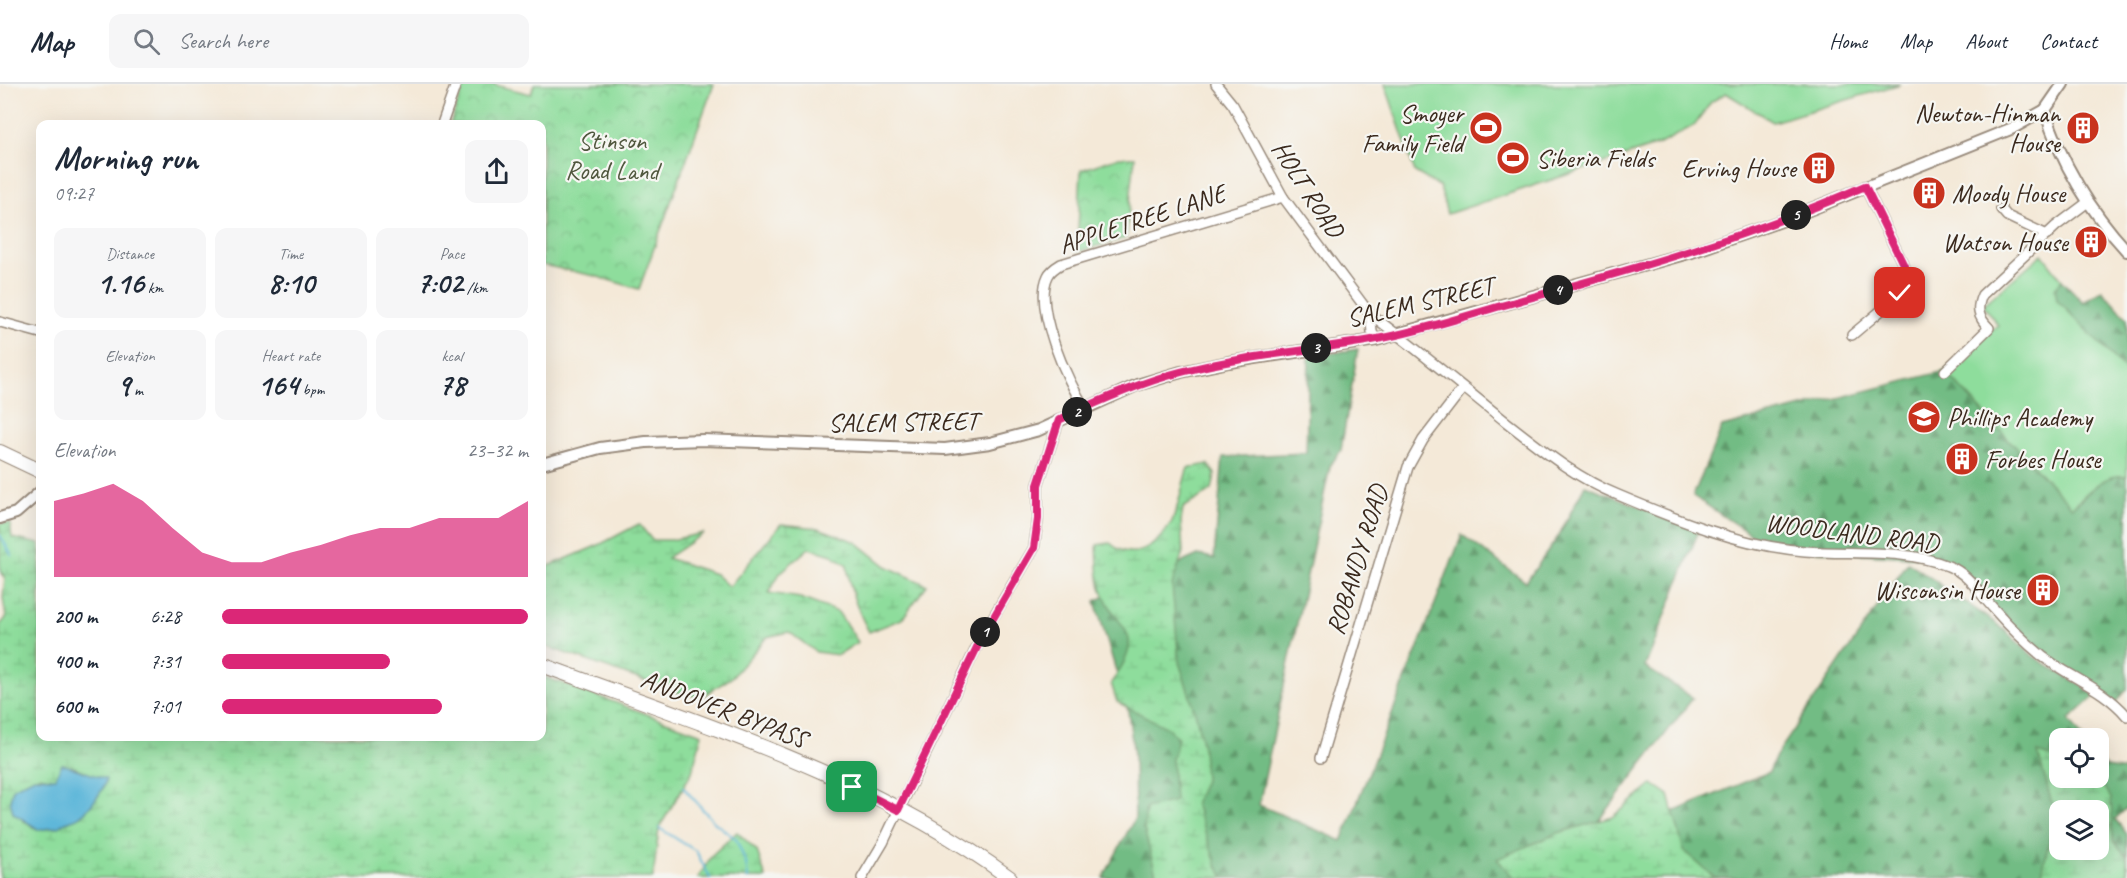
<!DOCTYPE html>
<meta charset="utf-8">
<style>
:root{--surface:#fff;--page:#f6f6f7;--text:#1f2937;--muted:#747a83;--line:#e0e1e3;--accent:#db2777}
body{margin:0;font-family:Caveat,sans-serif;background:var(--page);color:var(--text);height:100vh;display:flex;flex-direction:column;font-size:22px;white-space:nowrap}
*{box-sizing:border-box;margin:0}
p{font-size:20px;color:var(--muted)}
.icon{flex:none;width:33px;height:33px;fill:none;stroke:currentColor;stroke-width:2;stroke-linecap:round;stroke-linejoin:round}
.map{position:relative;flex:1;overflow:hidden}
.details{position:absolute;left:36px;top:36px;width:510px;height:621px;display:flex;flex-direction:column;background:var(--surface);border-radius:12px;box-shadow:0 6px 24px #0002}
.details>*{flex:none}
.buttons{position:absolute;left:2049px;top:644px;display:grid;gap:12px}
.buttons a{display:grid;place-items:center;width:60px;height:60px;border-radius:12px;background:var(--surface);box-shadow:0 6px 24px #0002;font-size:30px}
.pin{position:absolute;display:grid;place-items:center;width:51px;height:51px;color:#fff;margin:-26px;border-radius:12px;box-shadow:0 3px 9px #0006}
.km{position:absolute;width:30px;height:30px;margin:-15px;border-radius:50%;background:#222;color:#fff;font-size:16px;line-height:30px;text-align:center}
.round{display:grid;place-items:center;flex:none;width:63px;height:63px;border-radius:12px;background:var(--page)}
.summary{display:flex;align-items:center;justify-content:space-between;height:102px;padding:0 18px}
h1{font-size:33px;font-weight:600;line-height:45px}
.stats{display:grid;grid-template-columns:repeat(3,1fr);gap:9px;height:102px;padding:6px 18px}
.stats div{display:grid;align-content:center;border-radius:12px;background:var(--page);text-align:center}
.stats b{font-size:30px;font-weight:600}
.stats small{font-size:16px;font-weight:400}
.stats p{font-size:16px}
.chart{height:168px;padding:12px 18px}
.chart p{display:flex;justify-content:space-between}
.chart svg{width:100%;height:108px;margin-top:6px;fill:var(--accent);opacity:.7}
ul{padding:0 18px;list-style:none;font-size:20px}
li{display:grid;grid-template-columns:96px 72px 1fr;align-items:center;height:45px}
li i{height:15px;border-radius:8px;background:var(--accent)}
header{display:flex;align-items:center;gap:36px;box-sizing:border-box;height:84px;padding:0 30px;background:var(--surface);border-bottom:2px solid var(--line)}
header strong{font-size:28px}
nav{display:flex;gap:33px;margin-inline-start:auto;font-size:21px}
.search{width:420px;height:54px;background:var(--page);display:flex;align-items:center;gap:15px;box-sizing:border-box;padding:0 21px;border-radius:12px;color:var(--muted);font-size:22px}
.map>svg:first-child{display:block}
.forest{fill:url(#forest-firs);stroke:#567351;stroke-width:1.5;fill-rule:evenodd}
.wetland{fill:url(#wetland-marsh);stroke:#64845d;stroke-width:1.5;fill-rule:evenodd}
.park{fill:url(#park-crowns);stroke:#64845d;stroke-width:1.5}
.pitch{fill:#8edd9c;stroke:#64845d;stroke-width:1.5}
.water{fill:#5cb6d9;stroke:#4c707c;stroke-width:1.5}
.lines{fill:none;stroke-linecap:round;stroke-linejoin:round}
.stream{stroke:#5cb6d9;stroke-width:2}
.minor-casing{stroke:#988a7b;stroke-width:12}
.tertiary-casing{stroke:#988a7b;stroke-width:14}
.primary-casing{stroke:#988a7b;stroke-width:16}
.minor{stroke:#fff;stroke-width:9}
.tertiary{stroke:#fff;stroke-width:10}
.primary{stroke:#fff;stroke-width:14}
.route-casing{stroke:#fff;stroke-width:12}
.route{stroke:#db2777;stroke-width:8}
.labels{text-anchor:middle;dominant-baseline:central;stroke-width:4.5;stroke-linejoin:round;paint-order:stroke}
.poi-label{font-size:26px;fill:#3b2a1e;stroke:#f6f6f2;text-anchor:end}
.park-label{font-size:26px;fill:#50573e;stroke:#f6f6f2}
.street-label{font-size:26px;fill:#3b2a1e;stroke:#f6f6f2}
</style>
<header>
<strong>Map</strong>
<div class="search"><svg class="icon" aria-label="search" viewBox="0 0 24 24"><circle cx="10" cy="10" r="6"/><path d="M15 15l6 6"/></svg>Search here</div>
<nav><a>Home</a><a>Map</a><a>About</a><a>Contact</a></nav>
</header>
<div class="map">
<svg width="2127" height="794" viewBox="0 0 2127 794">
<defs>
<pattern id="forest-firs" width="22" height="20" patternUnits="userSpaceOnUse" patternTransform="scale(1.5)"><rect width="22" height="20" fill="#72bc84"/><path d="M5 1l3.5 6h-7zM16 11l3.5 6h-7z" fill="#5f996b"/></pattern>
<pattern id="wetland-marsh" width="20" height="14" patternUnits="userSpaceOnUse" patternTransform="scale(1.5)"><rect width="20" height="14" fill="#8edd9c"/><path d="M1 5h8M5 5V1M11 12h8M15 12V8" fill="none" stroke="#7bbe86"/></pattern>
<pattern id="park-crowns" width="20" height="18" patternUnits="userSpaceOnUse" patternTransform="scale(1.5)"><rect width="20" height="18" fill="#8edd9c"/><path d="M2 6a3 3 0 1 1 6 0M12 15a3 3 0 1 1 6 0" fill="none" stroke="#7bbe86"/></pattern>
</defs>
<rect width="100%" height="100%" fill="#f6f6f2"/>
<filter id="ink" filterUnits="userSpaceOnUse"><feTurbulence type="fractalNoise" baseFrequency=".0167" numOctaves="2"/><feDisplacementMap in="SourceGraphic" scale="12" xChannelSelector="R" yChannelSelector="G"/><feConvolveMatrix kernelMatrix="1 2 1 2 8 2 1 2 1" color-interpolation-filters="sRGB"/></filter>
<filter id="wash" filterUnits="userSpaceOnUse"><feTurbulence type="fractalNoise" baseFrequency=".008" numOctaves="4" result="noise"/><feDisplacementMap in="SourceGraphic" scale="24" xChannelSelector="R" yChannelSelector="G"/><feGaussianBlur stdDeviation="1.35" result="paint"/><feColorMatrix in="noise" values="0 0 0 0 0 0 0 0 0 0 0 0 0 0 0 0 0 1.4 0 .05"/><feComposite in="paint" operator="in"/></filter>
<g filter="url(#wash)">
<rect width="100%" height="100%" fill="#f4e9d8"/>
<g class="forest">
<polygon points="2062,196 2083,218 2102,206 2127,234 2127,288 2057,216 2055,204"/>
<path d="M1358,265l-17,101 -11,16 -71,339 83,36 120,-306 64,47 32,-45 27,-52 114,45 -54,137 48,31 -101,132 86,-20 91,-38 7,-16 132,-194 93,65 33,30 62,38 -27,25 14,18h-23v39h38l1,-20 7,10 21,3v38l-12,11 12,15v44h-1024l32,-60 -1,-63 -6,-44 -33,-110 103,-46 16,3 9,-101 83,-4 3,-96zM2060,726h38v39h-38z"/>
<path d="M1945,287l127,136c16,-13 32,-35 55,-31v213l-11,14 -80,-52 -86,-85 -25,-8 -137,-9 -32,-11 -63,-42 29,-69z"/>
</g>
<g class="wetland">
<path d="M1208,380l7,10 -3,16 -29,18 -2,14 2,30 -11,33 7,77 17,53 7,33 2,32 -10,24 22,62 8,12h-68l-13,-49 2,-21 29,-7 -3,-42 6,-21 -10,-10 -51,-26 -6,-19c40,-55 4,-50 -10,-96 -4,-13 -3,-28 -4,-42l13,-2c23,20 45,5 60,-18 8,-12 12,-42 18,-57z"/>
<path d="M0,439h10l2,15 28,6v192h502v-60l160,58 -10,38 -33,56 -6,50h-653v-253l6,-7 -3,-20 2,-20 -5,-8zM71,682l15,6 13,23 -19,21 -17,6 -4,5 -20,3 -15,-9 1,-39 15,-6 15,3z"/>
<path d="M639,440l13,16h19l33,-7 -37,25 48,16 14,13 52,-63 37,4 38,14 30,24 41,19 -25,34 -33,13c-12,-22 -20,-43 -22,-67l-15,-10 -23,-7 -29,25 -11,20 31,5 38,14 20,30 -20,13 -22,-3 -27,-20 -22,5 -36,41 -30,19 -22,-4 -137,-48v-76l59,-25z"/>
<path d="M2038,669l21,7 1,17h37l14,21 2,42 14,17v21h-86l14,-63zM2060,726h38v39h-38z"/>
<polygon points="1653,700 1669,711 1684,767 1715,794 1514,794 1497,775 1558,749 1613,733"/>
<polygon points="737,748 757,767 766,794 698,794 712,771"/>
</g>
<g class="park">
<polygon points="465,0 491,0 531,10 534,0 714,0 639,205 595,192 542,181 542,40 450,40"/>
<polygon points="1119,73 1135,73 1126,154 1077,168 1081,86"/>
</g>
<g class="pitch">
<polygon points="1385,0 1900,0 1773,38 1726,9 1711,18 1695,41 1658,61 1447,130 1440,103 1415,88"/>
<path d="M2042,170l20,26 -7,8 2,12 70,72v104c-22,-4 -40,17 -55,31l-127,-136 33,-32 20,-14 -15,-20z"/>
</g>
<path class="water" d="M62,680l44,15c-1,10 -17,31 -26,37 -7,6 -15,3 -21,11l-20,3 -26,-17 -3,-13 3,-12 21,-11 21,1z"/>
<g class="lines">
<g class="stream">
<polyline points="0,451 12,472"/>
<polyline points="683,703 714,738 736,755 746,779 748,794"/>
<polyline points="659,744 696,767 710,794"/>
</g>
</g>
</g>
<g filter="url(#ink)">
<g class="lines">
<defs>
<g id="minor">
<polyline points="1216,0 1233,21 1283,113 1370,230 1372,248 1376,256"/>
<polyline points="442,40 456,0"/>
<polyline points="2001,125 2007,132 2047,151"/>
<path d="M1370,230c46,34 90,71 135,107 36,28 71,57 113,74 59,25 123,51 187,56 47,4 98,-3 143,15 20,7 32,28 46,43 15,17 31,33 48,47 29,22 61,32 85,60"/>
<polyline points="0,238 40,249"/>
<polyline points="1852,251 1896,214 1909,198 1906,186 1865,102"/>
<path d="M1945,287l44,-43c-11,-11 -13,-19 -7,-33l74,-69 32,-24"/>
<path d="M1085,324c-18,-27 -52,-101 -37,-132 2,-5 8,-9 13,-12l222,-67"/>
<polyline points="1321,674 1408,383 1423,356 1463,304"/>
<polyline points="862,794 883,759 981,554 1034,464 1038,435 1038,401 1059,336"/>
</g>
<g id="tertiary">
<path d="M2045,26c15,52 46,102 82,141"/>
<polyline points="542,380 600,364 646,358 703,356 945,365 990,359 1039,346 1137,301 1181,288 1229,278 1376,256 1692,168 1784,136 2013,44 2045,26 2063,0"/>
<polyline points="0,434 16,429 40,408"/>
</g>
<g id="primary">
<polyline points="0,368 40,387"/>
<path d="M542,581c159,59 330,111 468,213"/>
</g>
</defs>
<use href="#minor" class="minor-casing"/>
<use href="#tertiary" class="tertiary-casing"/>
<use href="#primary" class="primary-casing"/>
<use href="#minor" class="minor"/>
<use href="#tertiary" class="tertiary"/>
<use href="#primary" class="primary"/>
</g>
</g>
<g class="lines" filter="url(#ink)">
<defs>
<path id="route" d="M852,703l46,23 83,-171 53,-91 4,-29v-34l21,-65c39,-19 79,-37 122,-48 64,-17 131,-21 196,-33 49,-9 97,-26 145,-39 116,-32 232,-65 343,-114l41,84 3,12 -9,11"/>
</defs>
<use href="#route" class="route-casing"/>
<use href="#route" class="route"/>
</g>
<defs>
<symbol id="stadium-disc" viewBox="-11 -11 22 22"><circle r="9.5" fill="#c8321e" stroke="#f6f6f2"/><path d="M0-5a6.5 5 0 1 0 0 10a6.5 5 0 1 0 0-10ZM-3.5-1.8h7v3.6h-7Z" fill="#fff"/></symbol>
<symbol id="building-disc" viewBox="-11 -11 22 22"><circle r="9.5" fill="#c8321e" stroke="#f6f6f2"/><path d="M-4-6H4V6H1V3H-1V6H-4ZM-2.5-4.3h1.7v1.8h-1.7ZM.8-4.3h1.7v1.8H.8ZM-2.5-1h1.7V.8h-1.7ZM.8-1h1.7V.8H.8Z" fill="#fff"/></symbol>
<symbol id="school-disc" viewBox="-11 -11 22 22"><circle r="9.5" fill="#c8321e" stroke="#f6f6f2"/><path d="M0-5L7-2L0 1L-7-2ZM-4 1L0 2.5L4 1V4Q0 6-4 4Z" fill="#fff"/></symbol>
</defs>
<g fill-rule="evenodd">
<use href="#stadium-disc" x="1467" y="25" width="38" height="38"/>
<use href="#building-disc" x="2064" y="25" width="38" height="38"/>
<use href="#stadium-disc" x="1494" y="55" width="38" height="38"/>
<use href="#building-disc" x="1800" y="65" width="38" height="38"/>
<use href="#building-disc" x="1910" y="90" width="38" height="38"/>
<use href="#building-disc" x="2072" y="139" width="38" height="38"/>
<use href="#school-disc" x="1905" y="314" width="38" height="38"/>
<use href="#building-disc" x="1943" y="356" width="38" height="38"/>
<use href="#building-disc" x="2024" y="487" width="38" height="38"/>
</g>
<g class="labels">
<g class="poi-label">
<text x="1463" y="29">Smoyer<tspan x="1463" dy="30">Family Field</tspan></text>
<text x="2060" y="29">Newton-Hinman<tspan x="2060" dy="30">House</tspan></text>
<text x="1536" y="74" text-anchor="start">Siberia Fields</text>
<text x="1796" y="84">Erving House</text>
<text x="1952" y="109" text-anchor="start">Moody House</text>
<text x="2068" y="158">Watson House</text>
<text x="1947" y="333" text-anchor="start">Phillips Academy</text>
<text x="1985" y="375" text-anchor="start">Forbes House</text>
<text x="2020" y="506">Wisconsin House</text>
</g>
<g class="park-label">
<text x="612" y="56">Stinson<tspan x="612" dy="30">Road Land</tspan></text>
</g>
<g class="street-label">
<text transform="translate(1308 105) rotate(57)">HOLT ROAD</text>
<text transform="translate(1142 135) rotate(-18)">APPLETREE LANE</text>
<text transform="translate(1420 218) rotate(-13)">SALEM STREET</text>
<text transform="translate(903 338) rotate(-1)">SALEM STREET</text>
<text transform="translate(1852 449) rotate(7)">WOODLAND ROAD</text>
<text transform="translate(1357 476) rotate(-73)">ROBANDY ROAD</text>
<text transform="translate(724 625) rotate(21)">ANDOVER BYPASS</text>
</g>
</g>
</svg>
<div class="buttons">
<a><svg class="icon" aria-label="locate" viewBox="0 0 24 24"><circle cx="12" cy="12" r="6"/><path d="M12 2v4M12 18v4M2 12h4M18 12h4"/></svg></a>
<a><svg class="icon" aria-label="layers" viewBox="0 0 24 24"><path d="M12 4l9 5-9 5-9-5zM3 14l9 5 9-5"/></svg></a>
</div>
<div class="pin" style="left:852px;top:703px;background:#1e9e55"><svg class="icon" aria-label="arrive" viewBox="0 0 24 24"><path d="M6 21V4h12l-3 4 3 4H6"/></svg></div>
<div class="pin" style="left:1900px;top:209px;background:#d93025"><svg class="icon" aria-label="check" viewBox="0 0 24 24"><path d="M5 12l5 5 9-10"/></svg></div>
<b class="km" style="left:985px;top:548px">1</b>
<b class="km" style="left:1077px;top:328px">2</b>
<b class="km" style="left:1316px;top:264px">3</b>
<b class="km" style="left:1558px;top:206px">4</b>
<b class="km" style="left:1796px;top:131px">5</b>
<section class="details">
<div class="summary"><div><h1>Morning run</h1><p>09:27</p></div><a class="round"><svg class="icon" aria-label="share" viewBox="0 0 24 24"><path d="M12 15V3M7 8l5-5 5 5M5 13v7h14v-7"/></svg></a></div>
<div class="stats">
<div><p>Distance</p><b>1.16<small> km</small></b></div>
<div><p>Time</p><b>8:10</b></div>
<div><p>Pace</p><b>7:02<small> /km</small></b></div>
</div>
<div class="stats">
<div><p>Elevation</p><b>9<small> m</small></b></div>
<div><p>Heart rate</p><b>164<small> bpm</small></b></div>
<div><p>kcal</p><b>78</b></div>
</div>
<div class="chart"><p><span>Elevation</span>23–32 m</p>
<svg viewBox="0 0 160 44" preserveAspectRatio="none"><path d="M0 44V13L10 10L20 6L30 13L40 24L50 34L60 38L70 38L80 34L90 31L100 27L110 24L120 24L130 20L140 20L150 20L160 13V44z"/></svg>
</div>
<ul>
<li><b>200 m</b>6:28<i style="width:100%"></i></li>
<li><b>400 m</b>7:31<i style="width:55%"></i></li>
<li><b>600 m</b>7:01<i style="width:72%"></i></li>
</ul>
</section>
</div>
